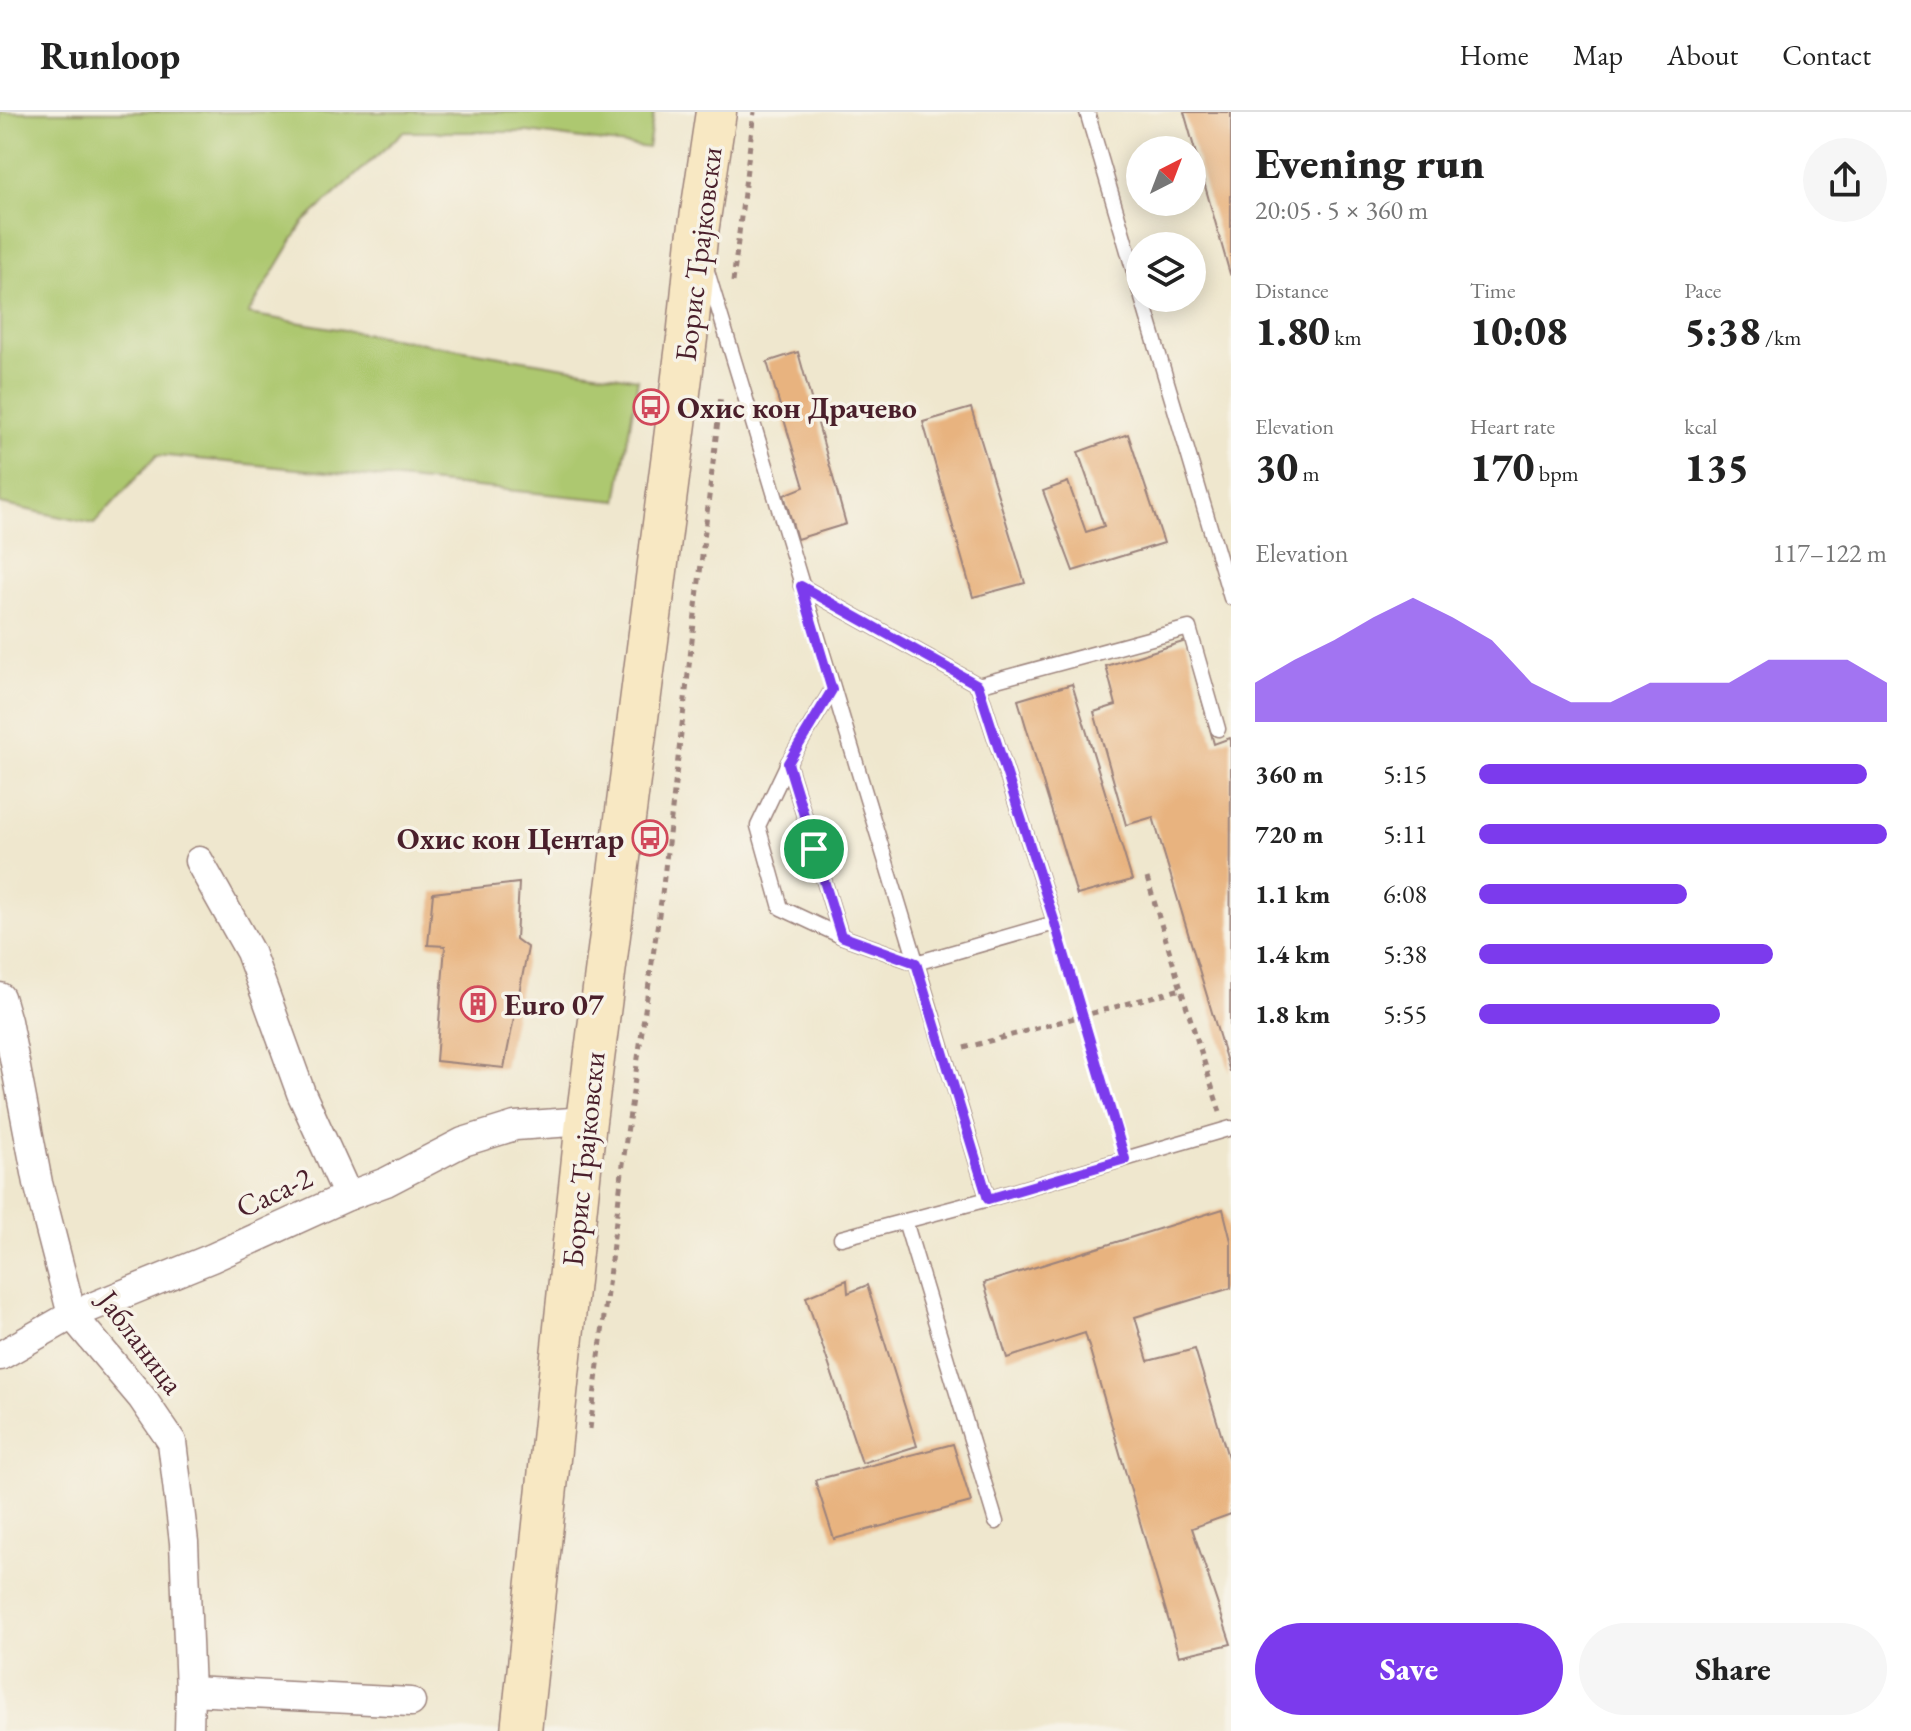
<!DOCTYPE html>
<meta charset="utf-8">
<style>
:root{--surface:#fff;--page:#f6f6f6;--text:#222;--muted:#767676;--line:#e0e0e0;--accent:#7c3aed}
body{margin:0;font-family:"EB Garamond",serif;background:var(--page);color:var(--text);height:100vh;display:flex;flex-direction:column;font-size:30px;white-space:nowrap}
*{box-sizing:border-box;margin:0}
p{font-size:26px;color:var(--muted)}
.icon{flex:none;width:44px;height:44px;fill:none;stroke:currentColor;stroke-width:2;stroke-linecap:round;stroke-linejoin:round}
.map{position:relative;flex:1;overflow:hidden}
.side{display:flex;flex-direction:column;background:var(--surface);width:680px}
.side>*{flex:none}
.needle{width:52px;rotate:42deg}
.buttons{position:absolute;left:1126px;top:24px;display:grid;gap:16px}
.buttons a{display:grid;place-items:center;width:80px;height:80px;border-radius:50%;background:var(--surface);box-shadow:0 4px 20px #0003;font-size:40px}
.pin{position:absolute;display:grid;place-items:center;width:68px;height:68px;color:#fff;margin:-34px;border:4px solid #fff;border-radius:50%;box-shadow:0 2px 8px #0007}
.round{display:grid;place-items:center;flex:none;width:84px;height:84px;border-radius:42px;background:var(--page)}
.headline{display:flex;align-items:center;justify-content:space-between;height:136px;padding:0 24px}
h1{font-size:44px;font-weight:800;line-height:60px}
.figures{display:grid;grid-template-columns:repeat(3,1fr);gap:12px;height:136px;padding:8px 24px}
.figures div{display:grid;align-content:center}
.figures b{font-size:40px;font-weight:800}
.figures small{font-size:22px;font-weight:400}
.figures p{font-size:22px}
.chart{height:224px;padding:16px 24px}
.chart p{display:flex;justify-content:space-between}
.chart svg{width:100%;height:144px;margin-top:8px;fill:var(--accent);opacity:.7}
.action{display:flex;gap:16px;margin-top:auto;padding:16px 24px}
.action a{flex:1;height:92px;border-radius:48px;background:var(--accent);color:#fff;font-size:32px;font-weight:800;line-height:92px;text-align:center}
.action a+a{background:var(--page);color:var(--text)}
ul{padding:0 24px;list-style:none;font-size:26px}
li{display:grid;grid-template-columns:128px 96px 1fr;align-items:center;height:60px}
li i{height:20px;border-radius:10px;background:var(--accent)}
header{display:flex;align-items:center;gap:48px;box-sizing:border-box;height:112px;padding:0 40px;background:var(--surface);border-bottom:2px solid var(--line)}
header strong{font-size:38px}
nav{display:flex;gap:44px;margin-inline-start:auto;font-size:28px}
main{display:flex;flex:1;min-height:0}
.map>svg:first-child{display:block}
.green{fill:#adc86f;stroke:#7c744d;stroke-width:2}
.building{fill:#e8b37f}
.lines{fill:none;stroke-linecap:round;stroke-linejoin:round}
.lane-casing{stroke:#9c837c;stroke-width:17}
.street-casing{stroke:#9c837c;stroke-width:31}
.secondary-casing{stroke:#9c837c;stroke-width:43}
.path{stroke:#9c837c;stroke-width:5;stroke-dasharray:6 6;stroke-linecap:butt}
.lane{stroke:#fff;stroke-width:14}
.street{stroke:#fff;stroke-width:28}
.secondary{stroke:#f8e8c3;stroke-width:40}
.route-casing{stroke:#fff;stroke-width:16}
.route{stroke:#7c3aed;stroke-width:10}
.labels{text-anchor:middle;dominant-baseline:central;stroke-width:7;stroke-linejoin:round;paint-order:stroke}
.street-label{font-size:30px;fill:#4a1f2b;stroke:#f7f3e8}
.poi-label{font-size:30px;font-weight:bold;fill:#4a1f2b;stroke:#f7f3e8;text-anchor:start}
</style>
<header>
<strong>Runloop</strong>
<nav><a>Home</a><a>Map</a><a>About</a><a>Contact</a></nav>
</header>
<main>
<div class="map">
<svg width="1231" height="1619" viewBox="0 0 1231 1619">
<rect width="100%" height="100%" fill="#f7f3e8"/>
<filter id="ink" filterUnits="userSpaceOnUse"><feTurbulence type="fractalNoise" baseFrequency=".0125" numOctaves="2"/><feDisplacementMap in="SourceGraphic" scale="16" xChannelSelector="R" yChannelSelector="G"/><feConvolveMatrix kernelMatrix="1 2 1 2 8 2 1 2 1" color-interpolation-filters="sRGB"/></filter>
<filter id="wash" filterUnits="userSpaceOnUse"><feTurbulence type="fractalNoise" baseFrequency=".006" numOctaves="4" result="noise"/><feDisplacementMap in="SourceGraphic" scale="32" xChannelSelector="R" yChannelSelector="G"/><feGaussianBlur stdDeviation="1.8" result="paint"/><feColorMatrix in="noise" values="0 0 0 0 0 0 0 0 0 0 0 0 0 0 0 0 0 1.4 0 .05"/><feComposite in="paint" operator="in"/></filter>
<g filter="url(#wash)">
<rect width="100%" height="100%" fill="#efe7ce"/>
<polygon class="green" points="0,0 654,0 648,36 529,20 403,20 303,111 248,202 638,267 617,389 157,343 94,412 0,392"/>
<g id="blocks">
<g class="building">
<polygon points="1184,0 1231,0 1231,161 1230,162"/>
<polygon points="798,240 846,412 797,427 784,383 804,375 767,250"/>
<polygon points="971,296 1025,471 973,485 923,310"/>
<polygon points="1128,322 1164,431 1073,459 1043,379 1068,370 1086,420 1104,414 1078,340"/>
<polygon points="1186,529 1214,632 1230,626 1231,629 1230,960 1153,705 1126,713 1094,600 1116,593 1106,554"/>
<polygon points="1072,572 1132,768 1077,783 1018,588"/>
<polygon points="519,771 516,827 528,836 504,956 436,949 445,834 428,833 433,781"/>
<polygon points="1223,1097 1231,1129 1231,1176 1135,1205 1148,1249 1195,1237 1231,1355 1231,1402 1192,1416 1231,1532 1179,1544 1085,1221 1007,1246 984,1171"/>
<polygon points="847,1168 848,1181 867,1173 917,1334 862,1351 806,1185"/>
<polygon points="953,1332 971,1390 834,1427 815,1368"/>
</g>
</g>
</g>
<g filter="url(#ink)">
<use href="#blocks" fill-opacity="0" stroke="#9c837c" stroke-width="2"/>
<g class="lines">
<defs>
<g id="lane">
<polyline points="1087,0 1140,180"/>
<polyline points="707,159 988,1087 1231,1016"/>
<polyline points="1142,186 1231,486"/>
<polyline points="801,474 978,573 1055,811 916,851 841,824 781,796 758,714 788,651 832,578"/>
<polyline points="978,573 1189,516 1218,617"/>
<polyline points="788,651 841,824"/>
<polyline points="905,1109 996,1410"/>
<polyline points="841,1126 988,1087"/>
</g>
<g id="street">
<polyline points="199,749 250,840 301,981 348,1084"/>
<polyline points="0,885 7,909 38,1071 72,1203 142,1286 172,1330 184,1430 190,1579 189,1619"/>
<polyline points="0,1244 72,1203 212,1146 348,1084 386,1070 463,1030 515,1014 586,1009"/>
<polyline points="190,1579 411,1590"/>
</g>
<polyline id="secondary" points="521,1619 586,1009 687,226 697,127 716,0"/>
</defs>
<use href="#lane" class="lane-casing"/>
<use href="#street" class="street-casing"/>
<use href="#secondary" class="secondary-casing"/>
<g class="path">
<polyline points="733,170 754,0"/>
<polyline points="1147,766 1181,877"/>
<polyline points="1060,831 1119,1028"/>
<polyline points="964,936 1181,877 1220,1000"/>
<polyline points="590,1317 626,1028 662,782 721,283"/>
</g>
<use href="#lane" class="lane"/>
<use href="#street" class="street"/>
<use href="#secondary" class="secondary"/>
</g>
</g>
<g class="lines" filter="url(#ink)">
<defs>
<polygon id="route" points="801,474 978,573 1055,811 1125,1047 988,1087 916,851 841,824 788,651 832,578"/>
</defs>
<use href="#route" class="route-casing"/>
<use href="#route" class="route"/>
</g>
<defs>
<symbol id="bus-ring" viewBox="-11 -11 22 22"><circle r="9.5" fill="#f7f3e8" stroke="#d1495b" stroke-width="1.5"/><path d="M-5-6H5V4H4V6H2V4H-2V6H-4V4H-5ZM-3.5-4V0h7V-4ZM-3.5 1.2v1.5H-2V1.2ZM2 1.2v1.5H3.5V1.2Z" fill="#d1495b"/></symbol>
<symbol id="building-ring" viewBox="-11 -11 22 22"><circle r="9.5" fill="#f7f3e8" stroke="#d1495b" stroke-width="1.5"/><path d="M-4-6H4V6H1V3H-1V6H-4ZM-2.5-4.3h1.7v1.8h-1.7ZM.8-4.3h1.7v1.8H.8ZM-2.5-1h1.7V.8h-1.7ZM.8-1h1.7V.8H.8Z" fill="#d1495b"/></symbol>
</defs>
<g fill-rule="evenodd">
<use href="#bus-ring" x="631" y="275" width="40" height="40"/>
<use href="#bus-ring" x="630" y="706" width="40" height="40"/>
<use href="#building-ring" x="458" y="872" width="40" height="40"/>
</g>
<g class="labels">
<g class="street-label">
<text transform="translate(698 142) rotate(-83)">Борис Трајковски</text>
<text transform="translate(583 1047) rotate(-84)">Борис Трајковски</text>
<text transform="translate(274 1080) rotate(-25)">Саса-2</text>
<text transform="translate(141 1230) rotate(53)">Јабланица</text>
</g>
<g class="poi-label">
<text x="677" y="295">Охис кон Драчево</text>
<text x="624" y="726" text-anchor="end">Охис кон Центар</text>
<text x="504" y="892">Euro 07</text>
</g>
</g>
</svg>
<div class="buttons">
<a><svg class="needle" viewBox="-14 -14 28 28"><path d="M0-13l5 13h-10z" fill="#e53935"/><path d="M0 13l5-13h-10z" fill="#767676"/></svg></a>
<a><svg class="icon" aria-label="layers" viewBox="0 0 24 24"><path d="M12 4l9 5-9 5-9-5zM3 14l9 5 9-5"/></svg></a>
</div>
<div class="pin" style="left:814px;top:737px;background:#1e9e55"><svg class="icon" aria-label="arrive" viewBox="0 0 24 24"><path d="M6 21V4h12l-3 4 3 4H6"/></svg></div>
</div>
<section class="side">
<div class="headline"><div><h1>Evening run</h1><p>20:05 · 5 × 360 m</p></div><a class="round"><svg class="icon" aria-label="share" viewBox="0 0 24 24"><path d="M12 15V3M7 8l5-5 5 5M5 13v7h14v-7"/></svg></a></div>
<div class="figures">
<div><p>Distance</p><b>1.80<small> km</small></b></div>
<div><p>Time</p><b>10:08</b></div>
<div><p>Pace</p><b>5:38<small> /km</small></b></div>
</div>
<div class="figures">
<div><p>Elevation</p><b>30<small> m</small></b></div>
<div><p>Heart rate</p><b>170<small> bpm</small></b></div>
<div><p>kcal</p><b>135</b></div>
</div>
<div class="chart"><p><span>Elevation</span>117–122 m</p>
<svg viewBox="0 0 160 44" preserveAspectRatio="none"><path d="M0 44V32L10 25L20 19L30 12L40 6L50 12L60 19L70 32L80 38L90 38L100 32L110 32L120 32L130 25L140 25L150 25L160 32V44z"/></svg>
</div>
<ul>
<li><b>360 m</b>5:15<i style="width:95%"></i></li>
<li><b>720 m</b>5:11<i style="width:100%"></i></li>
<li><b>1.1 km</b>6:08<i style="width:51%"></i></li>
<li><b>1.4 km</b>5:38<i style="width:72%"></i></li>
<li><b>1.8 km</b>5:55<i style="width:59%"></i></li>
</ul>
<div class="action"><a>Save</a><a>Share</a></div>
</section>
</main>
